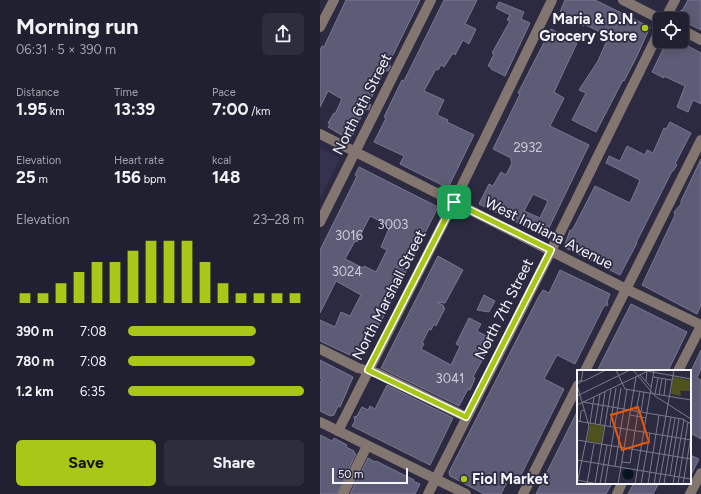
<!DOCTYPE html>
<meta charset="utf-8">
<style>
:root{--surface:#202031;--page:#2d2d3d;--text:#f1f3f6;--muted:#a2a3ab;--line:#3d3e4d;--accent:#a9c719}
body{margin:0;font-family:Figtree,sans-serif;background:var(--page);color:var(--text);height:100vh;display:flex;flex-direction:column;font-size:15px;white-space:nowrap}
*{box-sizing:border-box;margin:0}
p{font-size:13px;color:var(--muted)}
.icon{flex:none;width:22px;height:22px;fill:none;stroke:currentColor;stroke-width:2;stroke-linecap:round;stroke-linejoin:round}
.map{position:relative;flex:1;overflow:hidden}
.side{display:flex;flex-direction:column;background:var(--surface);width:320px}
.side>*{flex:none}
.controls{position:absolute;left:333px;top:12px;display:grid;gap:8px}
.controls a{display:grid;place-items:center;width:36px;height:36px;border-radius:6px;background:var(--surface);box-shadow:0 2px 10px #0003,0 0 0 1px var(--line);font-size:20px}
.scale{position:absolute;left:12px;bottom:10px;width:76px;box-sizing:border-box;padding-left:4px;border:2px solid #f4f4fd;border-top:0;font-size:11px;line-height:14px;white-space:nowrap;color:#f4f4fd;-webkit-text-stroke:3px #2b2a41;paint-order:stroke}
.pin{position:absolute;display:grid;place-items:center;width:34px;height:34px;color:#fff;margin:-17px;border-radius:8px;box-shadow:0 2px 6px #0006}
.round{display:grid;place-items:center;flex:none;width:42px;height:42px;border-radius:6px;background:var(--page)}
.summary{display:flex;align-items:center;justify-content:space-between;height:68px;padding:0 16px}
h1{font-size:22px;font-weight:700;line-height:30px}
.stats{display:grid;grid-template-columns:repeat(3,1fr);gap:6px;height:68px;padding:4px 16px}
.stats div{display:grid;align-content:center}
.stats b{font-size:17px;font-weight:700}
.stats small{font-size:11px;font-weight:400}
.stats p{font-size:11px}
.chart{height:112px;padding:8px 16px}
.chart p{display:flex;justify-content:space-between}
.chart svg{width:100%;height:72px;margin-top:4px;stroke:var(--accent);stroke-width:6}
.cta{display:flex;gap:8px;margin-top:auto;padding:8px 16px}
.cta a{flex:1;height:46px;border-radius:6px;background:var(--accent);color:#111;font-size:16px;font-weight:700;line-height:46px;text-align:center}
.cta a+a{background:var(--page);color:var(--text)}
ul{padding:0 16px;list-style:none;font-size:13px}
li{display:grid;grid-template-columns:64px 48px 1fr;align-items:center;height:30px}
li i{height:10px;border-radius:5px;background:var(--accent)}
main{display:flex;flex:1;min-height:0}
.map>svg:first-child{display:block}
.built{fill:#34324f}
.building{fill:#5d5c76;stroke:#797893;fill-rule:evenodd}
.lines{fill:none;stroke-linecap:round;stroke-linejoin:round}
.minor{stroke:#837670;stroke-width:10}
.route-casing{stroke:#fff;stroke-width:8}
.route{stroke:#a9c719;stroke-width:5}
.poi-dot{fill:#a9c719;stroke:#2b2a41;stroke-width:1.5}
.labels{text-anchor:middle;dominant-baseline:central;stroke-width:3.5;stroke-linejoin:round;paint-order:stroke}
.number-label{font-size:13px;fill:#cecedb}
.poi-label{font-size:15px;font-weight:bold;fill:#f4f4fd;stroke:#2b2a41;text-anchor:end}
.street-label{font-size:15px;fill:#f4f4fd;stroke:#2b2a41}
.inset-road{fill:none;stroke:#7b7b8c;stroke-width:1}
.view{fill:#e8590c;fill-opacity:0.15;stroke:#e8590c;stroke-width:2}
.inset-edge{fill:none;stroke:#f4f4fd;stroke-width:2}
</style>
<main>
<section class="side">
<div class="summary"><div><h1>Morning run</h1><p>06:31 · 5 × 390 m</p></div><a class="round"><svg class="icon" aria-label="share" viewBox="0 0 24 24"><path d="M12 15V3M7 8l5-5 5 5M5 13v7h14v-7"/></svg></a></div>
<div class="stats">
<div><p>Distance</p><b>1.95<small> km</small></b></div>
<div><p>Time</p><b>13:39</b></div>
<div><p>Pace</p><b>7:00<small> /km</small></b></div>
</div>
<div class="stats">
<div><p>Elevation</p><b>25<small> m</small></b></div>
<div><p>Heart rate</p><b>156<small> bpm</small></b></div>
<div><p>kcal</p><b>148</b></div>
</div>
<div class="chart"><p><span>Elevation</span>23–28 m</p>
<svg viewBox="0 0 160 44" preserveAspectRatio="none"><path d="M5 44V38M15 44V38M25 44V32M35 44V25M45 44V19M55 44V19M65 44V12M75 44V6M85 44V6M95 44V6M105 44V19M115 44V32M125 44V38M135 44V38M145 44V38M155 44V38"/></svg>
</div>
<ul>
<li><b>390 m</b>7:08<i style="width:73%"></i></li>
<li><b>780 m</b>7:08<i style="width:72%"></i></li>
<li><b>1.2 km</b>6:35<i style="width:100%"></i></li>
</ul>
<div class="cta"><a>Save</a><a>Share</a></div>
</section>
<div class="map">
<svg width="381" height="494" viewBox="0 0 381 494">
<rect width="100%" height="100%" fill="#2b2a41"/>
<polygon class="built" points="0,148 20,158 0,198"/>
<g class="building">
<polygon points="26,0 100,0 68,65 71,66 68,71 64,71 49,103 51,105 49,110 45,109 30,140 8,127 10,124 8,123 14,113 15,114 22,99 8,91 0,107 0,50 2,46 4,47"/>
<polygon points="124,0 157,0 145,24 156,29 149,44 143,40 135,55 133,53 124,67 121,65 118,70 116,69 104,91 124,100 117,115 128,120 127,122 154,135 128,188 80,164 84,156 54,142 66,118 64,117 82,80 84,81"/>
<polygon points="245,0 275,0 330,27 317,56 304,81 303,80 276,132 252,120 266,93 259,90 278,61 288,38 279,33 280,32 264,24 264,26 240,12"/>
<polygon points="368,0 381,0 381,30 357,18 361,10 362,11"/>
<polygon points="179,2 204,12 201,19 210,23 185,76 171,69 171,67 168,66 174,54 172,53 190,21 187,20 190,15 176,8"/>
<path d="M231,29l26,14 -23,49 10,6 -14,28 39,19 -44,91 -66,-32 10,-20 4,2 8,-14 5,3 6,-12 -1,-2v-3l-18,-9 27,-55 -2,-1zM213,194l15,7 -8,17 -16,-7z"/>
<polygon points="347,41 363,41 362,43 381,53 381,104 373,100 368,112 357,107 365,86 344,76 344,78 332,72"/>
<polygon points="350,122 371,133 355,164 357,165 353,171 352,171 316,243 317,243 300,275 244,247 250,230 251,231 254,227 275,186 310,203 320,180 286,163 289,156 300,161 307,146 325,155 327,150 333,153 344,128 346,129"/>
<polygon points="381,159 381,305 377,314 322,285 355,215 354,212 361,204 361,201"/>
<path d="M39,167l79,40 -61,122 -8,-4 -15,32 -34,-16v-21l15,7 6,-15 9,4 11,-21 -25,-14 -16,32v-63l37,-74 -2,-1zM50,216l20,10 -9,21 6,3 -11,22 -12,-6 -1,2 -18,-9 10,-18 2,1z"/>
<polygon points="118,256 143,270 125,303 117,302 124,306 123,308 125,308 116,326 114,324 111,330 109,329 102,343 104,344 101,349 131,365 140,346 136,344 149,318 161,324 157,331 173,340 153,377 155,378 150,390 148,389 139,406 61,368"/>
<polygon points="240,270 290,294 287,302 288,305 284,306 255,364 237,355 224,379 244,389 199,479 197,480 190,476 181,494 164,494 130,476 129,472 219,296 223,290 229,293"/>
<polygon points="164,295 175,301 169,312 157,310"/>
<polygon points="311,304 367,332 348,371 277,371"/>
<polygon points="381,350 381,369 377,378 381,380 381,439 370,433 370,373"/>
<polygon points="0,360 33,377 20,407 18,406 14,415 10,416 0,411 0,382 2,379 0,378"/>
<polygon points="67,385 133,418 110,465 32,426 35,421 34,417 37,416 42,407 48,410 50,406 55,409"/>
<polygon points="258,410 258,483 292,483 286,494 216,494"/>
<polygon points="0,435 12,441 14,438 27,445 26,447 34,451 34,453 36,454 17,494 0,494"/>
<polygon points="370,455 379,459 370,477"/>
<polygon points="48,458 55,462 56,461 94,480 93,481 100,484 95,494 30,494"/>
<polygon points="314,483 339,483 333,494 308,494"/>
</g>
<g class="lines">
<g class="minor">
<polyline points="303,0 340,19"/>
<polyline points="345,19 355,0"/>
<polyline points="0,27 14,0"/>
<polyline points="362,30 381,40"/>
<polyline points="0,134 306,289 381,325"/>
<polyline points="0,222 111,0"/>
<polyline points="0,349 38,368 57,373 146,417"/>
<polyline points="265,371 381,140"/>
<polyline points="358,371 381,326"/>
<polyline points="0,422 146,494"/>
<polyline points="18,431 134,202 232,0"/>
<polyline points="23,494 47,446"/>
<polyline points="108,494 231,251 340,30"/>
<polyline points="203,494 258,385"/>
<polyline points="297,494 302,483"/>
<polyline points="370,494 381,473"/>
</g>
</g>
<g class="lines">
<defs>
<polygon id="route" points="134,202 231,250 146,417 48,370"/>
</defs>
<use href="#route" class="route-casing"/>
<use href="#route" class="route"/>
</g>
<g class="poi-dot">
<circle cx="325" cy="28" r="4"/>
<circle cx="144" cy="479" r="4"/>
</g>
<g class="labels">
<g class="number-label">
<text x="208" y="147">2932</text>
<text x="73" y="224">3003</text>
<text x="29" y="235">3016</text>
<text x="27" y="271">3024</text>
<text x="130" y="378">3041</text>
</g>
<g class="poi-label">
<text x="317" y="19">Maria &amp; D.N.<tspan x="317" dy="17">Grocery Store</tspan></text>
<text x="152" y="479" text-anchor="start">Fiol Market</text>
</g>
<g class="street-label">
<text transform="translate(42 104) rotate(-63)">North 6th Street</text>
<text transform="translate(229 233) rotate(27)">West Indiana Avenue</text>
<text transform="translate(69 295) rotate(-63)">North Marshall Street</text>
<text transform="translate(184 309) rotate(-63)">North 7th Street</text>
</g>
</g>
<g transform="translate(257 370)">
<rect width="114" height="114" fill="#2b2a41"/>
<path d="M96,7l17,3v11h-10l1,5 -10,-2zM13,54l14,2 -3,17 -14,-2z" fill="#50521e"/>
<path d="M45.5 104a5.5 5.5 0 1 1 11 0a5.5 5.5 0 1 1-11 0Z" fill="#04151f"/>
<path class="inset-road" d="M39,0l9,19 66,11M56,0l22,26 36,23M63,5l11,12M76,7l19,3M0,11h7l22,-11M69,11l1,-10 44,8M0,14l4,-2 2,-12M0,15l12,41 -12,58M78,24l3,-16M82,25l3,-16M87,25l2,-16M0,26l53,-26M6,32l99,17 9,5M0,35l73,-35M59,41l4,-20M64,42l3,-20M53,45l16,3M0,51l114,19M3,51l1,-10 4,-1M13,53l4,-26M18,54l5,-30M23,55l5,-33M33,56l6,-38M0,70l114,19M0,90l114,19M45,92l8,1 8,-51M38,96l12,-77M93,105l9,-56M0,110l21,4M10,114l7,-40M18,114l16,-95M23,114l7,-39M28,114l16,-96M41,114l18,-107M58,114l19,-114M64,114l9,-51M71,114l11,-69M77,114l20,-114M82,114l12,-67M87,114l11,-66M96,114l11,-65M101,114l10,-62M106,114l8,-48"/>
<path class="view" d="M61,37l11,35 -27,8 -11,-35z"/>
<rect width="114" height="114" class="inset-edge"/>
</g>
</svg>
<div class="controls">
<a><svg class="icon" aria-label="locate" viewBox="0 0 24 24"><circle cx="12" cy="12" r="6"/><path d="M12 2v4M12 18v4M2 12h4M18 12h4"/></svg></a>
</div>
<div class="scale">50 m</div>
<div class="pin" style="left:134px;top:202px;background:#1e9e55"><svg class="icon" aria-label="arrive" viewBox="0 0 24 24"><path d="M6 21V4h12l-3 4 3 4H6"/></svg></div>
</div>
</main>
